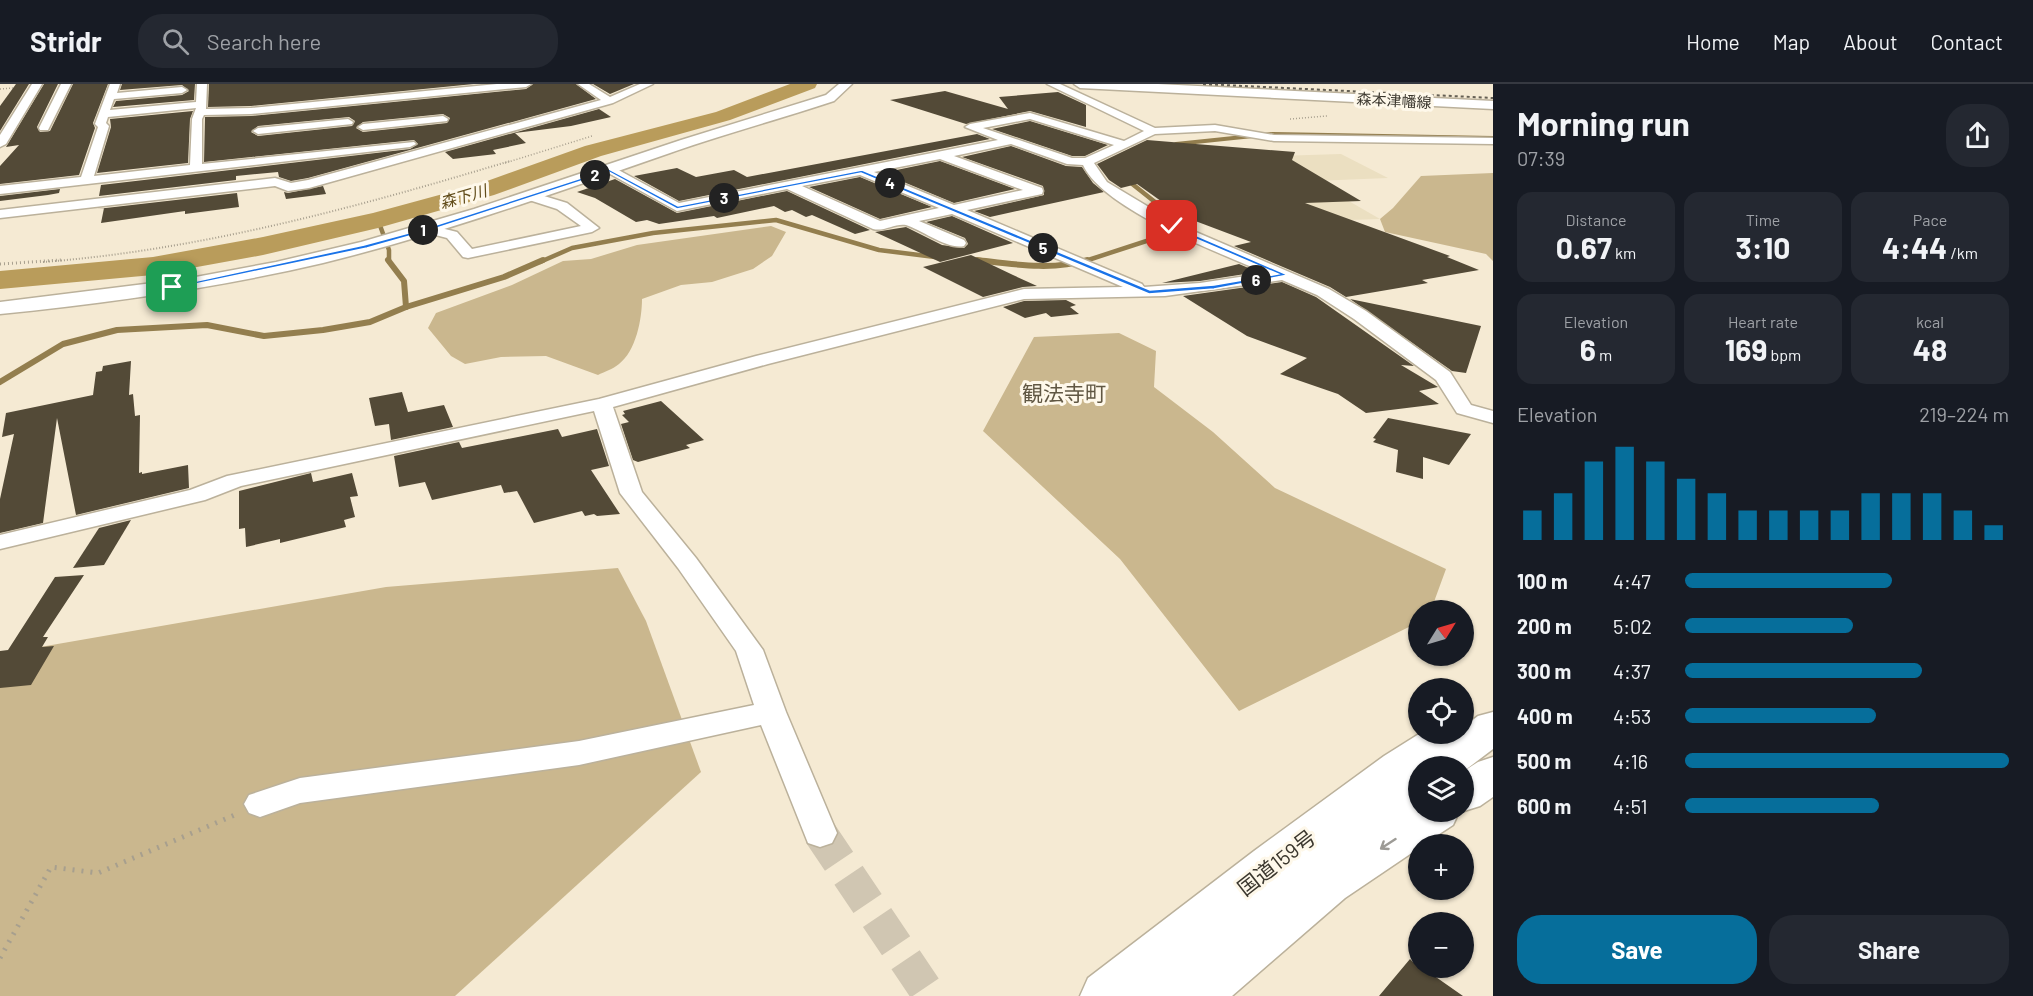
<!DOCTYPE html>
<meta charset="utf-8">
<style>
:root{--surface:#171b24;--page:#242831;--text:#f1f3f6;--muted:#9ea1a6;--line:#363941;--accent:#066e9b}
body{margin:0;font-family:Barlow,"Noto Sans JP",sans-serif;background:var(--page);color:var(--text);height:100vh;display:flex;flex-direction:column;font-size:22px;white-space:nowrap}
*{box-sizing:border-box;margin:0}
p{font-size:20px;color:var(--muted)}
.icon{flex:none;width:33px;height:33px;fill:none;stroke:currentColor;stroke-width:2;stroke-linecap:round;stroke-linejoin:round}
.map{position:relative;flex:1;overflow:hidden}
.sheet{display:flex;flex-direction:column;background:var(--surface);width:540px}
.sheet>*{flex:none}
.needle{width:39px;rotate:53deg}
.controls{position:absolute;left:1408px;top:516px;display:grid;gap:12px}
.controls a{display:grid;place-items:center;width:66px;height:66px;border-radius:50%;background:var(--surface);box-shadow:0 2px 4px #0004;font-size:30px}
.pin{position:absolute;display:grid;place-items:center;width:51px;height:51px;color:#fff;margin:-26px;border-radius:12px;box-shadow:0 3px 9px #0006}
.km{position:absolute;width:30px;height:30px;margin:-15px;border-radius:50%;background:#222;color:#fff;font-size:16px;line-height:30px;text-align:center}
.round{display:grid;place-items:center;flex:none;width:63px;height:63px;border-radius:24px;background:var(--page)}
.overview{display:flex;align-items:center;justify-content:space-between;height:102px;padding:0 24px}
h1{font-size:33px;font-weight:700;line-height:45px}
.metrics{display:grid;grid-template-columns:repeat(3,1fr);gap:9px;height:102px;padding:6px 24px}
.metrics div{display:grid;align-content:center;border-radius:15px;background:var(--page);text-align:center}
.metrics b{font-size:30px;font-weight:700}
.metrics small{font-size:16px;font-weight:400}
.metrics p{font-size:16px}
.chart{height:168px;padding:12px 24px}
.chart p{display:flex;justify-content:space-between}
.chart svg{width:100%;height:108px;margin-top:6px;stroke:var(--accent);stroke-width:6}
.primary-button{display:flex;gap:12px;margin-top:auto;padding:12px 24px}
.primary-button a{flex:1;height:69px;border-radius:24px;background:var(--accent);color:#fff;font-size:24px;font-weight:700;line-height:69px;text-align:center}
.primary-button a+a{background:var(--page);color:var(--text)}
ul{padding:0 24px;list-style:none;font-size:20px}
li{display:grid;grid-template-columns:96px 72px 1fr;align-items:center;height:45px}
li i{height:15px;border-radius:8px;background:var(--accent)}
header{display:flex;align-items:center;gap:36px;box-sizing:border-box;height:84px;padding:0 30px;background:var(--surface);border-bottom:2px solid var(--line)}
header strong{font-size:28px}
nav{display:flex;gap:33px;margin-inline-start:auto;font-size:21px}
.search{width:420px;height:54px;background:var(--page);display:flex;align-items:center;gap:15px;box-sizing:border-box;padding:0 21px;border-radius:24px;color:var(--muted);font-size:22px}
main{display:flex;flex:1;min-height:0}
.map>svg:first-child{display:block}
.built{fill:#ebdfc1}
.green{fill:#cab78e}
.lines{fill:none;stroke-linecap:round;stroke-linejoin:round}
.stream-far2{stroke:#937e4e;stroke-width:4}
.stream-far1{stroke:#937e4e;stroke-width:4.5}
.stream{stroke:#937e4e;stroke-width:6}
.river{fill:#b99c5b;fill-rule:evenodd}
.building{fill:#534a37;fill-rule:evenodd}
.minor-tunnel{stroke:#d0c6b2;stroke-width:34;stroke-dasharray:34 17;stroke-linecap:butt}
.minor-casing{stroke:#bbb19b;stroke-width:3}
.tertiary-casing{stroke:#bbb19b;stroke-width:3}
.secondary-casing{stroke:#bbb19b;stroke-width:3}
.trunk-casing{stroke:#bbb19b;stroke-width:3}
.path-far3{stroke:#a79f8e;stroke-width:1.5;stroke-dasharray:1 2;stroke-linecap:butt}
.path-far2{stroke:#a79f8e;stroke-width:2;stroke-dasharray:1 2;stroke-linecap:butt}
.path-far1{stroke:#a79f8e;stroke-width:3;stroke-dasharray:1 3;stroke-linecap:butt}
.path{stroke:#a79f8e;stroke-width:5;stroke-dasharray:2 7;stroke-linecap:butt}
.minor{fill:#fff;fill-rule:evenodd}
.tertiary{fill:#fff;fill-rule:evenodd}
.secondary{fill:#fff;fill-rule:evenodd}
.trunk{fill:#fff;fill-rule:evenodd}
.rail{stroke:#645f53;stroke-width:2;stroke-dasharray:3 3;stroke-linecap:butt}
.oneway{stroke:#9d9b96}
.route{fill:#1a73e8;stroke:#fff;stroke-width:1.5}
.labels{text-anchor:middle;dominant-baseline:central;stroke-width:6;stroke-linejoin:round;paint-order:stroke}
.far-street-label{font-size:15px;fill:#3b372e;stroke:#fef8ea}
.far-water-label{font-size:16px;font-style:italic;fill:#624d1b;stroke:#fef8ea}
.quarter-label{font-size:21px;fill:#605743;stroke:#fef8ea}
.near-street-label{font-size:21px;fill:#3b372e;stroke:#fef8ea}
</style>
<header>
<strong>Stridr</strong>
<div class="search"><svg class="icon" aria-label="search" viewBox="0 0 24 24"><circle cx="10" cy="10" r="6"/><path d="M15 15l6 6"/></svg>Search here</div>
<nav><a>Home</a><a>Map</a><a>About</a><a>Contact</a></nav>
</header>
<main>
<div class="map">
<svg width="1493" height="912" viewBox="0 0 1493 912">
<rect width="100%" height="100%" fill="#f5ead3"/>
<polygon class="built" points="1341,70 1388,94 1314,97 1380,135 1286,138 1247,73"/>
<g class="green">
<polygon points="1493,89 1493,177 1486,170 1385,148 1380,135 1393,124 1421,92"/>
<path d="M771,142l15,6 -14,24 -19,13 -41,13 -31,3 -39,14c0,20 -6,52 -23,65 -6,5 -15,8 -21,11l-52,-19 -45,1 -36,7 -14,-8 -23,-28 8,-15 76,-28 51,-24 28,-2 46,-14z"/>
<polygon points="1119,249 1156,267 1154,303 1213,348 1275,404 1446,485 1431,526 1419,526 1419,538 1239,627 1120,475 983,347 1034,253"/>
<polygon points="618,484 646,537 701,688 455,912 0,912 0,570 386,503"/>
</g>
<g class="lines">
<polyline class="stream-far2" points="1176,60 1273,50 1493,54"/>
<g class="stream-far1">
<polyline points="378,136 389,166 389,178"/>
<polyline points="975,176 991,178"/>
<polyline points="540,178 572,164 653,149 776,136 879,166 935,173"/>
<polyline points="1082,178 1171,149 1180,139 1169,133 1165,126 1126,95"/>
</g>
<g class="stream">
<polyline points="388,176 404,197 406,223"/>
<path d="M977,176c35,4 75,11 110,0"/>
<polyline points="0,298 63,260 117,246 207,241 264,252 323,246 370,238 406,223 504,193 543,176"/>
</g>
<polygon class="river" points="790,0 817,0 815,4 730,36 601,72 494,111 378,144 263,171 153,191 0,205 0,187 153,173 263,153 373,129 476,101 585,62 716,28"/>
</g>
<g class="building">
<polygon points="16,0 29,0 0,47 0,22"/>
<polygon points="44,0 58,0 37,43 40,48 50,47 73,0 108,0 93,39 95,44 79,91 0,100 0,82 19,61 6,63"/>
<polygon points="122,0 195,0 194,16 113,23 116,17 182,11 189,7 182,1 120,6"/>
<polygon points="209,0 474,0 251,22 208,23"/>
<path d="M533,0h43l20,15 -288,79 -17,3 -12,-4 -1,-5 -42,4v4l-137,16 2,-11 309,-36 8,-5 -4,-4 -210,22 1,-45 46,-1 275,-27zM443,30l7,4 -3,5 -84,9 -7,-4 7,-6zM349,33l6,4 -3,5 -94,10 -7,-4 7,-6z"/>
<polygon points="593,0 634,0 610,10"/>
<polygon points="945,7 1008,25 999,13 1058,8 1086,21 1086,43 1030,27 966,40 890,16"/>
<polygon points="599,25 611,33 571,42 515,49 526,59 493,66 496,70 453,75 445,68"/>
<polygon points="193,27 190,35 188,79 97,89 111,43 110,35"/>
<polygon points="1030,37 1108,61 1085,72 1072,72 992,45"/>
<polygon points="977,50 990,55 679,117 634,92 677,84 696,93 734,86 747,93"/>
<polygon points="1147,56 1295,68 1292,76 1361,117 1305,119 1450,172 1447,173 1479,186 1422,196 1428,199 1346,213 1330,203 1234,162 1251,158 1182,132 1137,100 1121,104 1109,96 1097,80"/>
<polygon points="1011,62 1066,82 1082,83 1093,99 1104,108 990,133 974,127 1044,111 1043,102 962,73"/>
<polygon points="940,77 1015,105 954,119 882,89"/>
<polygon points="860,93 932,123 880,135 809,103"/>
<polygon points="615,95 677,129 787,107 870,146 855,150 812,131 806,133 792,126 785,128 774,122 717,134 714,132 659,140 647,136 636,138 595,114 577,108"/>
<polygon points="323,102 326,110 286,115 284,108 288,109"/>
<polygon points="60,105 59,109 48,111 0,117 0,112"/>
<polygon points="237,109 239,123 185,130 185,127 101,139 104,124 97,125"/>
<polygon points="952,132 1013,159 940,178 875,148 906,143 942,161 964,164 968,160 965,154 926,138"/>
<polygon points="971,171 1013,191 1037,202 1023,203 983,213 923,183"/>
<polygon points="1239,180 1258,188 1200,197 1162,199"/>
<polygon points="1282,198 1316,213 1414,282 1401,281 1438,303 1419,307 1439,320 1366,329 1338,310 1280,290 1307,274 1247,252 1183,212"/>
<polygon points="1350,215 1481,242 1466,289 1452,287"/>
<polygon points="1066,216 1076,221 1070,223 1079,230 1051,233 1046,229 1025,234 1003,223 1024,217"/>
<polygon points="131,277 129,311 133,310 135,332 140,331 139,389 142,388 142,390 188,381 189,404 76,431 57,334 43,439 0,449 0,415 14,350 2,353 6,329 93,311 96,288 102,287 103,282"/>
<polygon points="402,308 408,328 444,321 453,343 391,356 389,340 375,342 369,314"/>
<polygon points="661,317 704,356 686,361 690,364 638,378 633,376 621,340 629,338 622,331 625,330 623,327"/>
<polygon points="1388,334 1471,350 1449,381 1423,373 1423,395 1396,388 1398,366 1373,358 1376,355 1373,354"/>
<polygon points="558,345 562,353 597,345 609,382 591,386 620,430 597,432 594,430 585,432 582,427 534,439 517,407 504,409 501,401 432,416 425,398 399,403 394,372 459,358 462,364"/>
<polygon points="311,389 313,398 352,389 358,412 350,413 355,433 344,436 346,443 280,459 280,455 246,463 245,444 239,445 239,407"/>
<polygon points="131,436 104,481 73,484 99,444"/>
<polygon points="84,491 43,553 48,553 42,563 54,562 31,601 0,604 0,567 8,566 55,493"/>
<polygon points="1410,875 1419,884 1423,884 1463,912 1379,912"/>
</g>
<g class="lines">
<polyline class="minor-tunnel" points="820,749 930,912"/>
<defs>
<g id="minor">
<polygon points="32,0 42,0 6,60 0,63 0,51"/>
<polygon points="61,0 71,0 48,46 40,46 39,44"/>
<path d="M110,0h10l-3,9 65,-6 5,3 -5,3 -68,6 -4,11 86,-8 1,-18h10l-1,25 45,-1 246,-24h34l-5,3 -275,27 -47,1 -2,4v45l212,-22 2,2 -6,3 -410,47v-8l81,-9 17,-50 -3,-3zM196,24l-4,11 -2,46 -96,11 15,-50 -3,-3 2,-6z"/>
<polygon points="578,0 589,0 610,13 640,0 653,0 613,19 309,104 288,107 275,102 0,134 0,126 275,94 291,99 308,96 601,16"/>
<path d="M1047,0h13l95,44 60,-3 59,10 219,3v6l-219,-3 -59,-10 -60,3 -61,29 13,19 70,42 152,65 37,22 84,61 21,33 22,6v12l-36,-10 -21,-33 -82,-61 -37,-24 -35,-15 -117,16 -141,3 -256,65 -155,43 29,85 54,66 67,92 23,62 51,121 -5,10 -12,4 -12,-4 -47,-118 -182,40 -279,38 -40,14 -11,-4 -5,-9 5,-9 51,-17 279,-37 175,-36 -18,-54 -58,-83 -58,-75 -26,-82 -353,75 -36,14 -205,49v-14l190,-45 37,-14 372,-77 157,-43 268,-67 99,-2 -171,-73 -33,7 45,19 2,3 -2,3c-16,4 -42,-16 -58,-21 -11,-2 -22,7 -33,4l-86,-40 -110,22 -74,-41 2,-3h8l66,36 319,-63 -33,-13 5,-3 60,-11 94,28 20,-10zM1030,35l84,26 -29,13h-13l-89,-30zM1011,60l56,20 16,1c21,45 137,88 183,108l-66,10 -56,4 -2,-3 -175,-74 75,-16 1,-3 -1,-3 -88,-32zM940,75l83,31 -69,15 -80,-33zM860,91l79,33 -59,13 -78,-35z"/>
<polygon points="443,32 448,35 447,37 363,46 358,43 363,40"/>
<polygon points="348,35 353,38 352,40 258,50 253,47 258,44"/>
<polygon points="531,108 567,119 599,144 592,148 468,174 463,173 447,154 424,148 422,145 429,141 457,148 472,165 581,142 557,125 526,115 524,112"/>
</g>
<path id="tertiary" d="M839,0h13l-18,17c-54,18 -110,33 -164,52 -115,40 -229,81 -347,110 -106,25 -214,40 -323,51v-12l185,-23 91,-17 85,-20 113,-33 207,-69 145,-45z"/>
<polygon id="secondary" points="1074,0 1158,0 1493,17 1493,25 1080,4"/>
<g id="trunk">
<polygon points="1493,628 1493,665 1464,687 1464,682 1419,682 1419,728 1459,728 1453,741 1424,760 1419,760 1419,764 1345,814 1232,912 1080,912 1088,894 1254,767 1384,672 1419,650 1464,650 1464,639 1466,641 1478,632"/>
<polygon points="1493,673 1493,713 1480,722 1464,727 1464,687 1478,678"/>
</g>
</defs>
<use href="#minor" class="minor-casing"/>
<use href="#tertiary" class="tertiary-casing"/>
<use href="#secondary" class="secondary-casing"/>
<use href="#trunk" class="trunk-casing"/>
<g class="path-far3">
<polyline points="0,5 14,4"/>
<polyline points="1290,35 1327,32"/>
<polyline points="505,79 592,52"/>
</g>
<path class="path-far2" d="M43,178c158,-12 315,-55 467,-101"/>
<polyline class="path-far1" points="0,180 61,176"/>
<polyline class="path" points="0,874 51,783 98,789 237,730"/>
<use href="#minor" class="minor"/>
<use href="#tertiary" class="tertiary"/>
<use href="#secondary" class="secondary"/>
<use href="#trunk" class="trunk"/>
<polyline class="rail" points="1203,0 1493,14"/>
</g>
<defs><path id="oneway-shaft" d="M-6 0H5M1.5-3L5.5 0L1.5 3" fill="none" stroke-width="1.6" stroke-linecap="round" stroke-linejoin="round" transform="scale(1.5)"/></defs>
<use class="oneway" href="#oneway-shaft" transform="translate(1388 760) rotate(147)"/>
<polygon class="route" points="609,85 678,122 862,86 1150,206 1214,201 1278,190 1170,144 1172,141 1288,191 1214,205 1149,210 861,89 677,125 609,88 431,146 367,164 172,205 169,203 364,161 427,144"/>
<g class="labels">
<g class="far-street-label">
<text transform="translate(1394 16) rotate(3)">森本津幡線</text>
</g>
<g class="far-water-label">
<text transform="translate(463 112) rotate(-16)">森下川</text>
</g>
<g class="quarter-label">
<text x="1064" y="308">観法寺町</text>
</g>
<g class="near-street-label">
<text transform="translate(1276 778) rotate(-38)">国道159号</text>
</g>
</g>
</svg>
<div class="controls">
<a><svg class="needle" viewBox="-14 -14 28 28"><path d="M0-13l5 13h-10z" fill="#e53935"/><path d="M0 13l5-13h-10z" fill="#9ea1a6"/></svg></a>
<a><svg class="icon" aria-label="locate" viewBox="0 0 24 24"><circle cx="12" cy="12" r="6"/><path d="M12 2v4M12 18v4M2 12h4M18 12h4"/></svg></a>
<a><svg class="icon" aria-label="layers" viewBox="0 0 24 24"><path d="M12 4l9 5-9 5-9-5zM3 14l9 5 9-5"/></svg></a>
<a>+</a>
<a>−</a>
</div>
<div class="pin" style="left:172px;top:203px;background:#1e9e55"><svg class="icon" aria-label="arrive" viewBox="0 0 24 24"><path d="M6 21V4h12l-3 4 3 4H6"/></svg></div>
<div class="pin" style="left:1172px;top:142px;background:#d93025"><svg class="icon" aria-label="check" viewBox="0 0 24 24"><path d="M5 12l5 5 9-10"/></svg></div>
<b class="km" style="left:423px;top:146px">1</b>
<b class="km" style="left:595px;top:91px">2</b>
<b class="km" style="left:724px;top:114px">3</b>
<b class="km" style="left:890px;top:99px">4</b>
<b class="km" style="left:1043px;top:164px">5</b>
<b class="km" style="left:1256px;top:196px">6</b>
</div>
<section class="sheet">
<div class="overview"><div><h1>Morning run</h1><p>07:39</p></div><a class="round"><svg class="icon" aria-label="share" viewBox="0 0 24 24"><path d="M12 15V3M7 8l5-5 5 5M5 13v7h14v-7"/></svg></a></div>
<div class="metrics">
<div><p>Distance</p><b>0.67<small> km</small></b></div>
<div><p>Time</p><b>3:10</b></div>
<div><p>Pace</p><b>4:44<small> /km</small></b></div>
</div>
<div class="metrics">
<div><p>Elevation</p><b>6<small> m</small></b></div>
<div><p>Heart rate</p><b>169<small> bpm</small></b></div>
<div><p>kcal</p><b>48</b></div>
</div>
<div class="chart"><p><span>Elevation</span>219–224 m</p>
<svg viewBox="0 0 160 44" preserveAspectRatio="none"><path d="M5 44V32M15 44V25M25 44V12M35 44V6M45 44V12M55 44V19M65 44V25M75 44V32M85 44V32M95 44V32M105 44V32M115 44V25M125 44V25M135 44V25M145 44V32M155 44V38"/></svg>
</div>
<ul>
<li><b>100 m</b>4:47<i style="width:64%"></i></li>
<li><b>200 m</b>5:02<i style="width:52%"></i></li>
<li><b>300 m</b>4:37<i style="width:73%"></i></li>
<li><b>400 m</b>4:53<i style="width:59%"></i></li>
<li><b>500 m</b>4:16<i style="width:100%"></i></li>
<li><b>600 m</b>4:51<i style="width:60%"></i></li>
</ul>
<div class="primary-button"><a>Save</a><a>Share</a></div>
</section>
</main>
